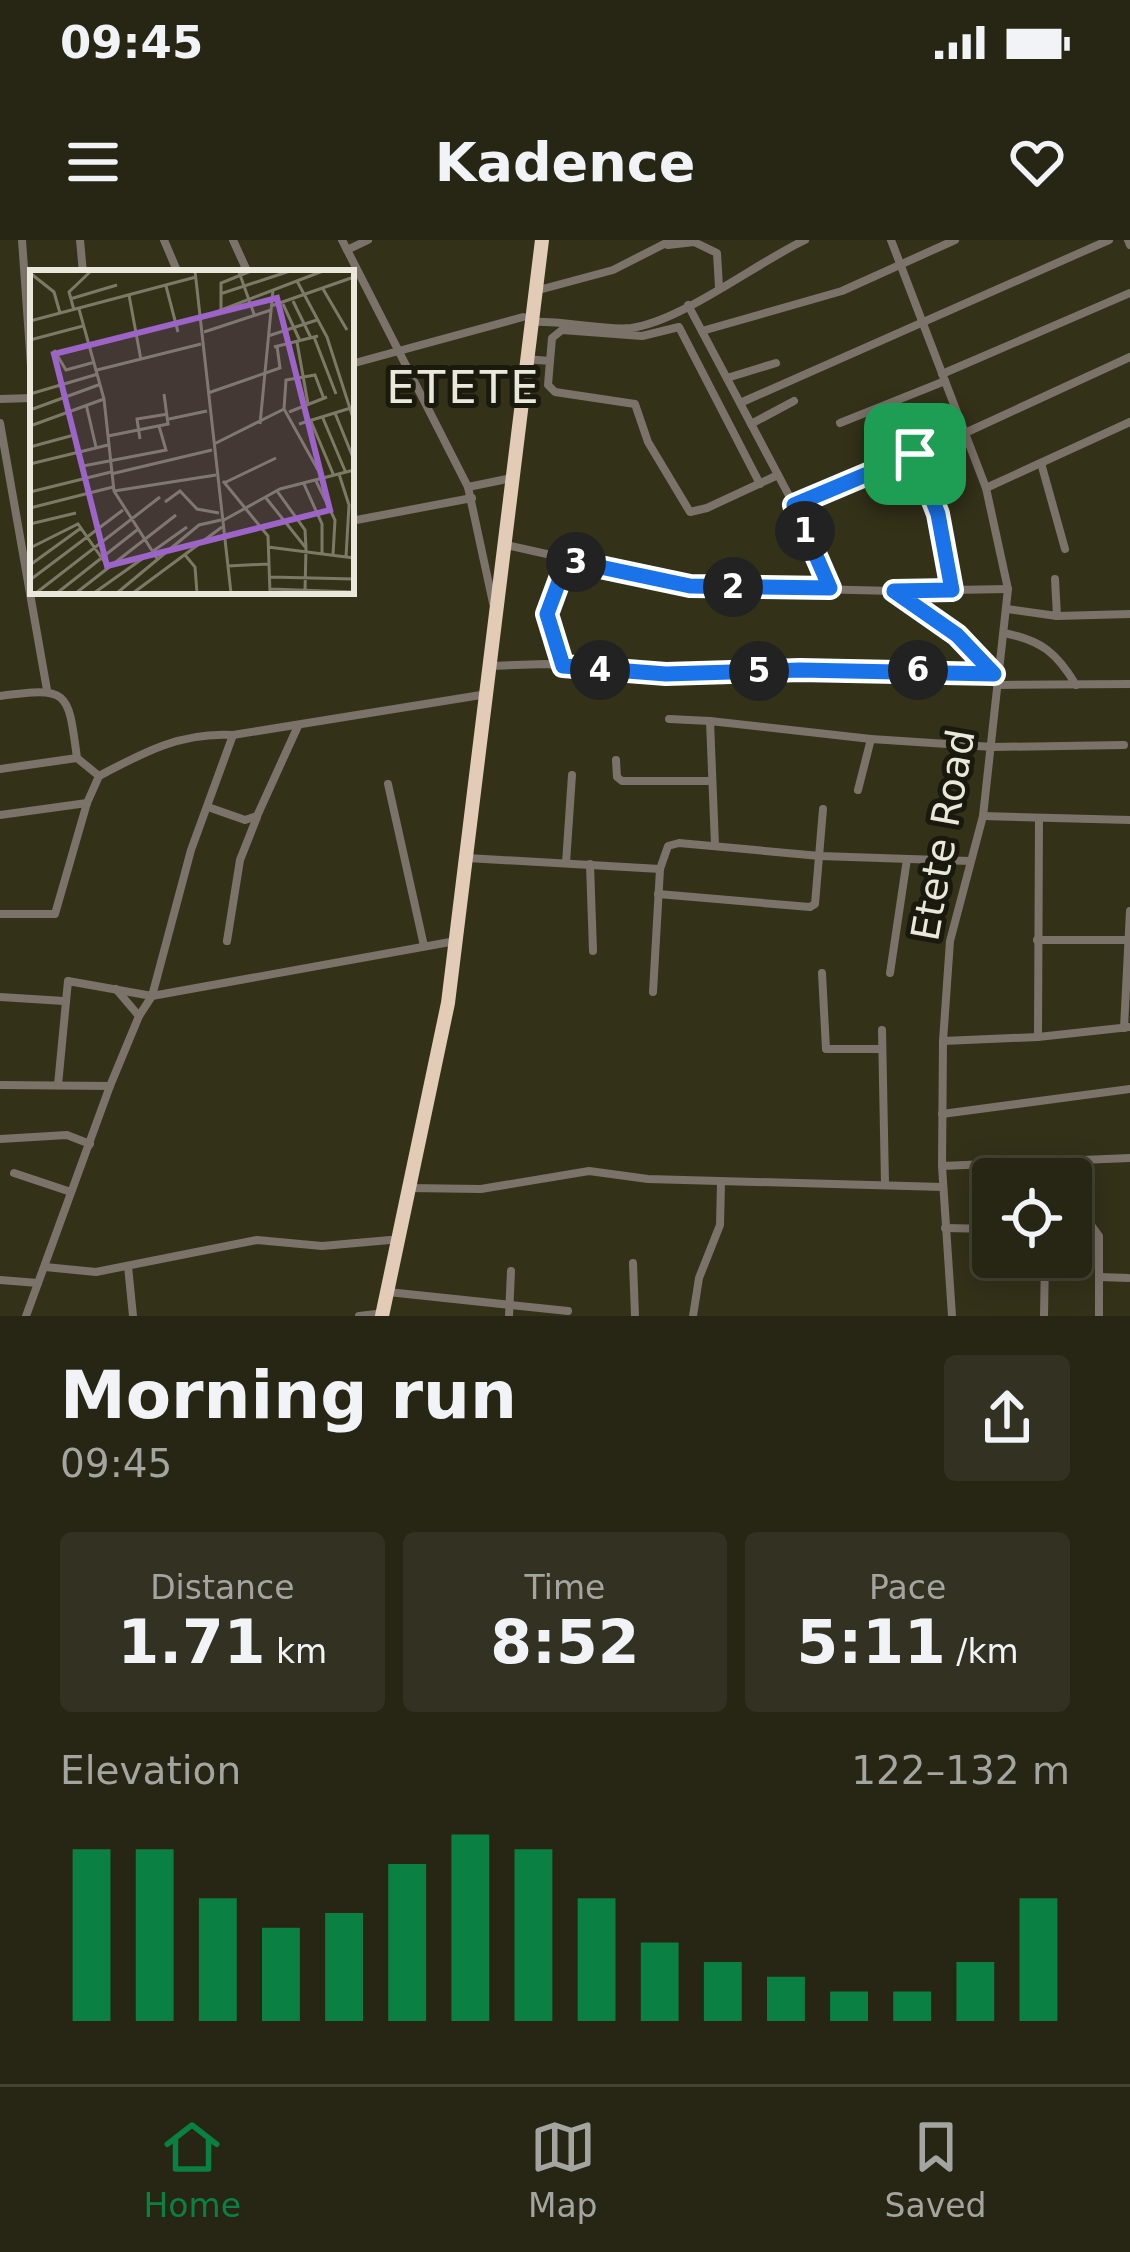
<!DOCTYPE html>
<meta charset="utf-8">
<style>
:root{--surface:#272513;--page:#333121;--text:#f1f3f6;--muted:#a4a5a0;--line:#434233;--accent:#0b8043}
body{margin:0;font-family:"DejaVu Sans",sans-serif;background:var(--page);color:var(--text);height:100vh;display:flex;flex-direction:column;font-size:45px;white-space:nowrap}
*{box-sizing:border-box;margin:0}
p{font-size:39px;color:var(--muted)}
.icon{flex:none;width:66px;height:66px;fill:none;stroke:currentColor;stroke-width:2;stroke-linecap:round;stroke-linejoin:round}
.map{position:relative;height:1076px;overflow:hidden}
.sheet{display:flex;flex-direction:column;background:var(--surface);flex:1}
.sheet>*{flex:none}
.fabs{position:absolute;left:972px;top:918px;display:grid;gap:24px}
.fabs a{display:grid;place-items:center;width:120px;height:120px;border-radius:12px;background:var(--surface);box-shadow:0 6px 30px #0003,0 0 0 3px var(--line);font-size:60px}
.pin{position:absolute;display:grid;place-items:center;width:102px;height:102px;color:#fff;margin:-51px;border-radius:24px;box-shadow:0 6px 18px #0006}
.km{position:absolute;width:60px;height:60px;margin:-30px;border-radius:50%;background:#222;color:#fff;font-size:33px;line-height:60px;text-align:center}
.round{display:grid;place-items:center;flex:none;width:126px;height:126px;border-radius:12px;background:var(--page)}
.headline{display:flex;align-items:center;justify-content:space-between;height:204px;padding:0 60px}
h1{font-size:66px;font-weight:700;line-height:90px}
.stats{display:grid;grid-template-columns:repeat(3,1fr);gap:18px;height:204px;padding:12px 60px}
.stats div{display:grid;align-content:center;border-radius:12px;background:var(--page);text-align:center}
.stats b{font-size:60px;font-weight:700}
.stats small{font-size:33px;font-weight:400}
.stats p{font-size:33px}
.chart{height:336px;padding:24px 60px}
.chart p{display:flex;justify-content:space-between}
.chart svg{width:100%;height:216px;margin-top:12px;stroke:var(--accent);stroke-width:6}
.status{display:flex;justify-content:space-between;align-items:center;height:84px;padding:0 60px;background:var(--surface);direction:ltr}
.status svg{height:33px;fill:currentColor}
header{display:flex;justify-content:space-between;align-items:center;height:156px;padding:0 60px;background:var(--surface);font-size:54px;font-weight:700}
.tab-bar{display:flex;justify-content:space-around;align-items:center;height:168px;border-top:3px solid var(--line);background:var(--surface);font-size:33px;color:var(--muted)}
.tab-bar a{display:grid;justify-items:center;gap:6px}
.tab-bar .current{color:var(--accent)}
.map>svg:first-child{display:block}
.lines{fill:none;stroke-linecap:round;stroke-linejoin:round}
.minor{stroke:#7b7269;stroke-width:8}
.highway{stroke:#e2ccb7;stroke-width:14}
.route-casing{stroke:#fff;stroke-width:24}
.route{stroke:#1a73e8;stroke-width:15}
.labels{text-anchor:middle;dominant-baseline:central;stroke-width:10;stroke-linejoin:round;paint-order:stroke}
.street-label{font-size:39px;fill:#e9e8da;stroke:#1a190e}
.quarter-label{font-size:45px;letter-spacing:3px;fill:#e9e8da;stroke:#1a190e}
.inset-road{fill:none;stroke:#7c7a66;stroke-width:3}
.view{fill:#9c64c7;fill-opacity:0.15;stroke:#9c64c7;stroke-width:6}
.inset-edge{fill:none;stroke:#e9e8da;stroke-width:6}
</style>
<div class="status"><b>09:45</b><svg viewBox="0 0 49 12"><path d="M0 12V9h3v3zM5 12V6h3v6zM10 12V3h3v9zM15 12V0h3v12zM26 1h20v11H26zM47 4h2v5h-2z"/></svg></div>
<header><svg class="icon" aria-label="menu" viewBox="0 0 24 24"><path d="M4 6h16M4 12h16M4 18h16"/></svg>Kadence<svg class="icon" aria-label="heart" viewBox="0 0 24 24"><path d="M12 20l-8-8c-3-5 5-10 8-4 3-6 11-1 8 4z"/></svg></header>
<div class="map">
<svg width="1130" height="1076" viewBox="0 0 1130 1076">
<rect width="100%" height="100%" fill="#343119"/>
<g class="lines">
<g class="minor">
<polyline points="22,0 33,154"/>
<polyline points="80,0 83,33"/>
<polyline points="164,0 178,33"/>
<polyline points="233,0 248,33"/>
<polyline points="342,0 468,247 493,363"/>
<polyline points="891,0 986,248 1008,349 983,576 950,701 943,801 942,926 952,1076"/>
<polyline points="1128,0 1130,5"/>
<polyline points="668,5 694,2 717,13 719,47"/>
<polyline points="347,10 368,0"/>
<polyline points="535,51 613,30 672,0"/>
<polyline points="688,65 794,265 830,348"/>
<path d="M530,82c32,-2 74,9 101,6 51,-7 125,-65 174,-88"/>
<polyline points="702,91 842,51 955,0"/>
<polyline points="526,119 550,121 548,145 555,152 635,164 648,202 690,272 707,268 778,235"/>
<polyline points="550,121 552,98 562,90 642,96 679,87 760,244"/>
<polyline points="351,124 523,77"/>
<polyline points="942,134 1130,53"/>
<polyline points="727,138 776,123"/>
<polyline points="0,159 33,158"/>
<polyline points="740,163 1109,0"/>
<polyline points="0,183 47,450"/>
<polyline points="840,183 945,141"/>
<polyline points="751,184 794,161"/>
<polyline points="915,215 938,274 952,350"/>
<polyline points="1041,223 1065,309"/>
<polyline points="468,247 507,239"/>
<polyline points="986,248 1130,182"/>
<polyline points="794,265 965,193 1130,117"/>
<polyline points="351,281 472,258"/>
<polyline points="506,305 690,346 894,351 1008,349"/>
<polyline points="1055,339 1057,376"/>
<polyline points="895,352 957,395 994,434"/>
<polyline points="1007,369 1057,376 1130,374"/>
<path d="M1004,393c37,7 53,20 72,52"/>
<polyline points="491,426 545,424 666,434 799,430 999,435"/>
<polyline points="563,426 547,369 567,320"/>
<polyline points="997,445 1130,444"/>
<path d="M0,456c69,-9 68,-6 77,62l22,18 -12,27 -32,111h-55"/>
<polyline points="669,479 710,481"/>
<polyline points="616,520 617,537 622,541 712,541"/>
<polyline points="0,529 77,518"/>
<path d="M99,536c45,-24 82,-44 134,-41l248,-40"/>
<polyline points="388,544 424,706"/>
<polyline points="858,550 871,499"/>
<polyline points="208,567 245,580 257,576 298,486"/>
<polyline points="0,575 87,563"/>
<polyline points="983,576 1130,580"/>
<polyline points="715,605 710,481 871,499 993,507 1124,505"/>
<polyline points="467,618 660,629"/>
<polyline points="566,623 572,535"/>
<polyline points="590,624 593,711"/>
<polyline points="658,654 810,667 815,664 823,569"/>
<polyline points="1037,700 1127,700"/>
<polyline points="227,701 240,620 257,577"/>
<polyline points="822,733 826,809 882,809"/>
<polyline points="890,733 907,619"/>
<polyline points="116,749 139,776"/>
<polyline points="653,752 660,629 668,606 679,603 820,616 970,621"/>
<polyline points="0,757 64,761"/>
<polyline points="1124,788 1130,671"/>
<polyline points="882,790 885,944"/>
<polyline points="1038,797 1039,578"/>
<polyline points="943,801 1038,797 1130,787"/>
<polyline points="0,845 110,846"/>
<polyline points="58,845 68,741 152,756 450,702"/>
<polyline points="942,874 1130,849"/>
<polyline points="0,899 67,895 90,904"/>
<polyline points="942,926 1130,918"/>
<polyline points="14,933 71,952"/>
<polyline points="409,948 481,949 589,931 648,939 943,947"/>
<polyline points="1071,986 1091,985 1099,996 1099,1076"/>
<polyline points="945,988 993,989"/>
<polyline points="633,1023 635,1076"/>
<polyline points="128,1026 133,1076"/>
<polyline points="45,1027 96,1032 257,1000 322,1006 390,1000"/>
<polyline points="1099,1037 1128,1038"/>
<polyline points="0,1040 38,1043"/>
<polyline points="388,1052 568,1071"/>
<polyline points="26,1076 110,846 139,776 152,756 191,610 233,495"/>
<polyline points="359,1076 376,1074"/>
<polyline points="509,1076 511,1031"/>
<polyline points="693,1076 699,1038 720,985 721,942"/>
<polyline points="1044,1076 1045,1017"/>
</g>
<polyline class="highway" points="382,1076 448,763 542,0"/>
</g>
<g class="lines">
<defs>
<polygon id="route" points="915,214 938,274 952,350 894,351 957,395 994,434 800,430 666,434 563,426 547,374 567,320 690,346 830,348 794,265"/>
</defs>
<use href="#route" class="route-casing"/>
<use href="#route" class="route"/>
</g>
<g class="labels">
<g class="street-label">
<text transform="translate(943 595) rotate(-80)">Etete Road</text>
</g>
<g class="quarter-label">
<text x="464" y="147">ETETE</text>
</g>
</g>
<g transform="translate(30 30)">
<rect width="324" height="324" fill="#343119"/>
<path class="inset-road" d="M165,1l36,322M209,2l15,42M0,3l24,19 6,21M267,11l30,56 27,84M136,16l12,46M293,19l24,41M190,24l70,-23M99,25l12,65M40,29l47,-14M263,31l18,37M253,34l17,37M241,36l83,-29M49,39l25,90 10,92 44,69M44,40l-5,-18 22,-21M191,41v-28l30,-12M173,47l120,-46M0,51l166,-44M174,62l67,-22M238,66l49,-16M284,67l22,57M0,70l53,-14M267,72l11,62M244,77l44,-11M24,80l12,20 29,-8M67,100l104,-26M178,123l72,-25 -3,-22M0,124l68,-20M56,134l10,43M0,140l71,-26M39,140l8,42M259,142l38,-15M305,143l19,47M292,146l24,57M139,149l38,-8M280,149l24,57M230,154l13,-134M269,154l55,-17M0,156l74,-27M78,166l60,-12 -4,-30M110,169l-3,-20 31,-5M184,174l70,-35M0,177l44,-12M0,194l78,-19M53,196l83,-16 -7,-24M81,204l101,-24M309,204l10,31 -3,52M293,209l-39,-70 2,-29 29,-5 9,24M193,211l45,55 2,57M286,211l19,39 -2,35M194,213l52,-25M274,214l18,40v30M84,221l102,-16M247,221l28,39 1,17M0,222l81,-20M236,228l40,50 -1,43M135,232l15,-11 17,18 22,4M0,238l83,-21M194,250l56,-31 74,-19M0,254l46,-11M238,277l86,11M0,278l48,-24 30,43M155,285l10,12 2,26M0,295l51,-37M198,296l40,-2M240,307l84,2M0,310l93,-70M240,319l84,3M6,323l124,-96M27,323l80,-63M46,323l100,-78M64,323l93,-66M87,323l82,-68 22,-5M103,323l89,-66"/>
<path class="view" d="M247,28l53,212 -223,56 -53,-212z"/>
<rect width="324" height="324" class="inset-edge"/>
</g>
</svg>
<div class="fabs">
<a><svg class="icon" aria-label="locate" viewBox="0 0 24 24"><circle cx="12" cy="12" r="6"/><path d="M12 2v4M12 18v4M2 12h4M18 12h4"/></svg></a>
</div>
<div class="pin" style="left:915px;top:214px;background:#1e9e55"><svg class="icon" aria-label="arrive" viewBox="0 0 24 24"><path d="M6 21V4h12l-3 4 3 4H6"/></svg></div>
<b class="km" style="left:805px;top:291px">1</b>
<b class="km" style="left:733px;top:347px">2</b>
<b class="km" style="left:576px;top:322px">3</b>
<b class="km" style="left:600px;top:430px">4</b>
<b class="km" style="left:759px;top:431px">5</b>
<b class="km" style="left:918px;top:430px">6</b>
</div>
<section class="sheet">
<div class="headline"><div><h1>Morning run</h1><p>09:45</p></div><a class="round"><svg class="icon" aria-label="share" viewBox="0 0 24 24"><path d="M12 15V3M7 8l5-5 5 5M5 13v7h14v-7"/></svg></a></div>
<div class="stats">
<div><p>Distance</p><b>1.71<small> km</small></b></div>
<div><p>Time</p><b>8:52</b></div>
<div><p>Pace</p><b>5:11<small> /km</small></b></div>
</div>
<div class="chart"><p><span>Elevation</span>122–132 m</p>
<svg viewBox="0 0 160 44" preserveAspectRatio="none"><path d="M5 44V9M15 44V9M25 44V19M35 44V25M45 44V22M55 44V12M65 44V6M75 44V9M85 44V19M95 44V28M105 44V32M115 44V35M125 44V38M135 44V38M145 44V32M155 44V19"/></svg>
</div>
</section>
<nav class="tab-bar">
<a class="current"><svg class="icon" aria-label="home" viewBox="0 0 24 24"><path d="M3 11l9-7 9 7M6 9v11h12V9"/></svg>Home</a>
<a><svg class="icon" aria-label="map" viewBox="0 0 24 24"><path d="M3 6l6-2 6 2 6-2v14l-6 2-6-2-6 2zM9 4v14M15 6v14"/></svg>Map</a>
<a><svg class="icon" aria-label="saved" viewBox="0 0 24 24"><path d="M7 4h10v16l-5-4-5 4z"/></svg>Saved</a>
</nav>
